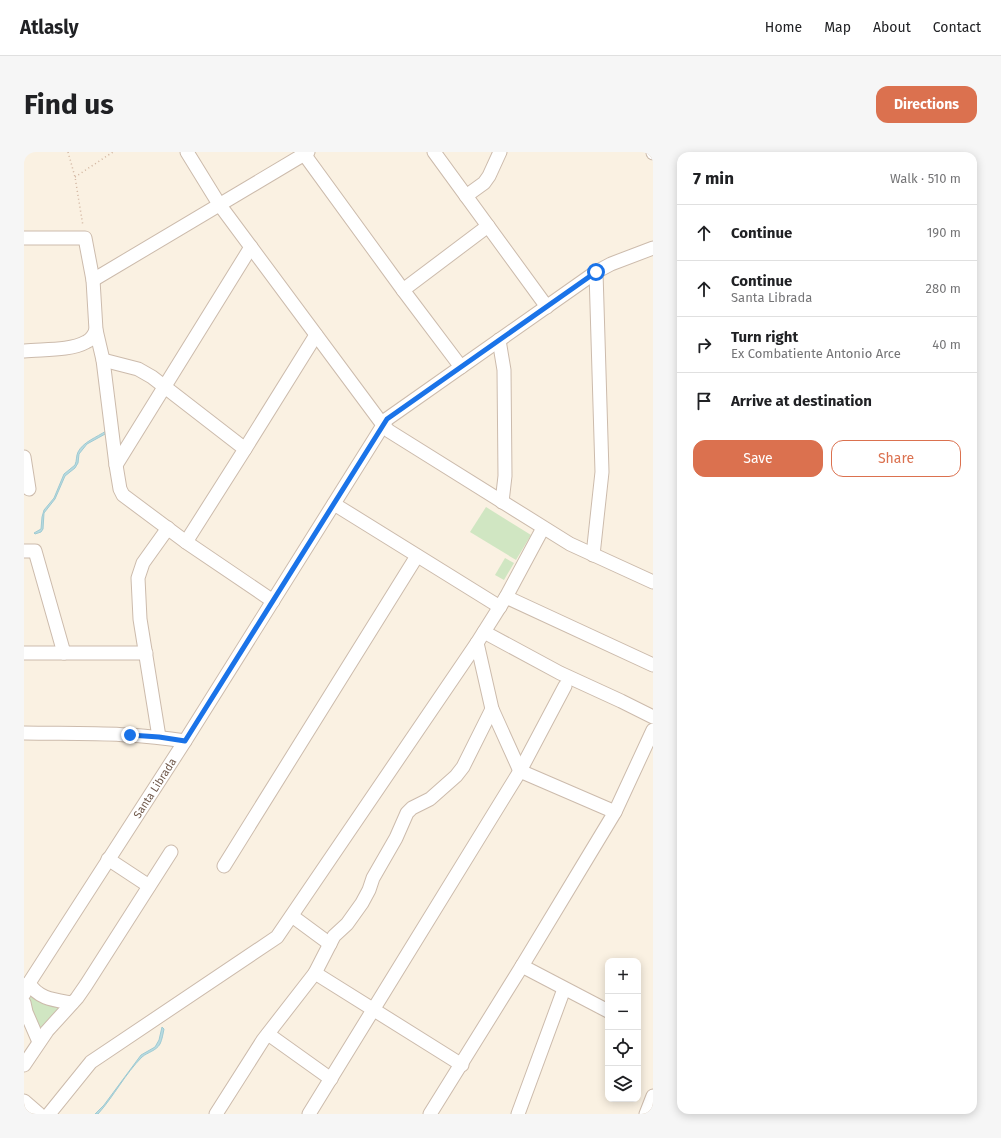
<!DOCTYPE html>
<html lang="en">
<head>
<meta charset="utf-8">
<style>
	body { margin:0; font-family:"Fira Sans",sans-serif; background:#f6f6f6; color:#202124 }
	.controls { position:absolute; right:12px; bottom:12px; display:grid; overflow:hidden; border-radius:8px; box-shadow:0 2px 10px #0003 }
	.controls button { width:36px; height:36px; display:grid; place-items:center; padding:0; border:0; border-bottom:1px solid #e0e0e0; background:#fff; color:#202124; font:20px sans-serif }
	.stop { position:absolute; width:12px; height:12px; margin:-9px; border:3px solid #1a73e8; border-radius:50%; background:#fff }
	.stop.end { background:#1a73e8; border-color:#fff; box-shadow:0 1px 4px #0008 }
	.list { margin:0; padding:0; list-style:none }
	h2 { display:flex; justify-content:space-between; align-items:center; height:52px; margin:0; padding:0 16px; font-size:17px }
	h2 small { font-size:13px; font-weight:400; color:#757577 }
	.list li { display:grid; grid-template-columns:26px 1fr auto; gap:12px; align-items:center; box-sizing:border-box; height:56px; padding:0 16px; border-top:1px solid #e0e0e0 }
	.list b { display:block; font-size:15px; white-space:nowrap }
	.list p { margin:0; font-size:13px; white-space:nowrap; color:#757577 }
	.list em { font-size:13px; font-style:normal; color:#757577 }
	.actions { display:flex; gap:8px; padding:12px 16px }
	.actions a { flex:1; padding:9px 0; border:1px solid #db714f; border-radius:12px; text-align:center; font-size:14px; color:#db714f }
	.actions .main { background:#db714f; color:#fff }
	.icon { flex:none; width:22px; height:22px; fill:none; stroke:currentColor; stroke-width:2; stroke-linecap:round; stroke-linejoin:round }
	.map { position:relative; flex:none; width:629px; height:962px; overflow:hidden; border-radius:12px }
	header { display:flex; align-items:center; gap:24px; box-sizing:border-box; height:56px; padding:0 20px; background:#fff; border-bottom:1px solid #e0e0e0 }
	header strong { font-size:19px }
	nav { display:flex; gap:22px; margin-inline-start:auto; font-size:14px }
	.intro { display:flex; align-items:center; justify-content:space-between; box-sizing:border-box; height:96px; padding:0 24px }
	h1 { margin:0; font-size:28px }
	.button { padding:10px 18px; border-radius:12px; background:#db714f; color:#fff; font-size:14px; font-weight:700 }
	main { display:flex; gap:24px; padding:0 24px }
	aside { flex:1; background:#fff; border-radius:12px; box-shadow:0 2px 10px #0003 }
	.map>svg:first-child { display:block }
</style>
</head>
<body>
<header>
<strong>Atlasly</strong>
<nav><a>Home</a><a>Map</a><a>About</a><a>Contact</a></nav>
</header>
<div class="intro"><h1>Find us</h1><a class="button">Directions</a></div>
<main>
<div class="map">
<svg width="629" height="962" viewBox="0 0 629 962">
	<rect width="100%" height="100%" fill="#faf1e2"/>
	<!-- green -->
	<g fill="#d0e6c2">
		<polygon points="462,355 507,383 492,408 446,380"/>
		<polygon points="481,406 490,411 480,428 471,423"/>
		<polygon points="5,838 39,853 17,881 3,851"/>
	</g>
	<!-- water -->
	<g fill="#b8dbe1" stroke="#9fcad2">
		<path d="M82,279l1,2 -20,11 -8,10 -1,9 -3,5 -10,8 -10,23 -11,14 -1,16 -2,3 -6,2 -1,-1 7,-4 1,-12 2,-7 10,-12 10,-24 11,-9c2,-5 1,-9 3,-13 5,-10 19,-15 28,-21z"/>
		<path d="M138,875l2,2c-1,5 -2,11 -4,15 -4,7 -12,8 -18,13 -17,17 -28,39 -44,57h-3l9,-9 37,-50 14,-8 4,-7z"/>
	</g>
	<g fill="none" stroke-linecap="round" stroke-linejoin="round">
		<defs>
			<g id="minor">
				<polyline points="163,0 195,52 359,273 365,279 546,392 629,430"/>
				<polyline points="410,0 523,155"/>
				<polyline points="629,0 629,1"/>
				<polyline points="280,2 379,138 437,215"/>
				<polyline points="442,44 460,31 465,24 476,0"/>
				<polyline points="0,86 61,86 69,128 72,178 79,208 92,313 96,337 99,343 162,390 249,449"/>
				<polyline points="69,128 284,0"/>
				<polyline points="379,138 464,74"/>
				<polyline points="475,188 480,218 481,324 478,350"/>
				<path d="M0,199c19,-2 46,0 62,-9 5,-2 8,-7 10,-12"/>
				<polyline points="79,208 114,217 128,225 221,297"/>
				<polyline points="0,305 5,337"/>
				<polyline points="92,313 227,95"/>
				<polyline points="310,352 476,455"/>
				<polyline points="162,390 221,297 292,183"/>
				<polyline points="0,399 11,399 40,501"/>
				<polyline points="569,403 578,320 572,120"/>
				<polyline points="482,445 629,513"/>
				<polyline points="460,480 536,521 597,549 629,565"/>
				<polyline points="453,491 468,557 496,619 591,660"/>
				<polyline points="0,501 122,501"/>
				<path d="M0,581c54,1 108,-1 161,8"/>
				<polyline points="135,585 116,467 114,426 119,411 144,376"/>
				<polyline points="84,707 125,734"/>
				<polyline points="200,714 393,404"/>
				<polyline points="268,764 306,792"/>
				<polyline points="498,814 584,859"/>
				<polyline points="291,821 438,913"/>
				<path d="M5,831c9,16 26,17 43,20"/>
				<path id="s1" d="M0,842l5,-11 156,-242 202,-322 209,-147 15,-8 42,-16"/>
				<polyline points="0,851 2,860 15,890"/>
				<polyline points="244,882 307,927"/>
				<polyline points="0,913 23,879 53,846 62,833 147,700"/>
				<polyline points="0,949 15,962"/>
				<polyline points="25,962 67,910 253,785 453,491 482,445 519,376"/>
				<polyline points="192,962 239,888 291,821 310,784 323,772 338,751 345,738 349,726 372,686 383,661 388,656 406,647 432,624 439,615 468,557"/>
				<polyline points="285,962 496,619 541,534"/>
				<polyline points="406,962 498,814 591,660 629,578"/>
				<polyline points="494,962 540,837"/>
				<polyline points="622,962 629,944"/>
			</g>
		</defs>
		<!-- minor casing -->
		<use href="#minor" stroke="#ccbbac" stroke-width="15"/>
		<!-- path -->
		<g stroke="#d1b49f" stroke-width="1.5" stroke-dasharray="1 3" stroke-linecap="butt">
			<polyline points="44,0 51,25 59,74"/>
			<polyline points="51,25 89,0"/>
		</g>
		<!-- minor -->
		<use href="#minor" stroke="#fff" stroke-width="13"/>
	</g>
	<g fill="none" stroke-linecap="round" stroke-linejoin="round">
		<!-- route -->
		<polyline stroke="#1a73e8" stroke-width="5" points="106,583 135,585 161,589 363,267 572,120"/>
	</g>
	<g text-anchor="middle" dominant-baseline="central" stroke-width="4" stroke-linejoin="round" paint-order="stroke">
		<!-- street labels -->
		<g font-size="11" fill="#6f584a" stroke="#fdf5e7">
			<text stroke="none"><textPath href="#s1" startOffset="244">Santa Librada</textPath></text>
		</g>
	</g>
</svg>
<div class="controls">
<button>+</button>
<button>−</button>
<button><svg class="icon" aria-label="locate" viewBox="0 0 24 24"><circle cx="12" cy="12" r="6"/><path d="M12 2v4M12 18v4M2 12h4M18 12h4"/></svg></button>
<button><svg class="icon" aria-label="layers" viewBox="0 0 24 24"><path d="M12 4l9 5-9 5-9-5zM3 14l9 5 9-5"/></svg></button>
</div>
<div class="stop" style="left:572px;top:120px"></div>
<div class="stop end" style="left:106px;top:583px"></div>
</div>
<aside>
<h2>7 min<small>Walk · 510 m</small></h2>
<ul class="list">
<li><svg class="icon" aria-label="ahead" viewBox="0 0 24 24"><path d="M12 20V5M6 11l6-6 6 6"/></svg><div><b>Continue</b></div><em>190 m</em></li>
<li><svg class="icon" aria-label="ahead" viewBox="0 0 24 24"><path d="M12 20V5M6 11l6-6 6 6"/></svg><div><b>Continue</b><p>Santa Librada</p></div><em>280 m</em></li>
<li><svg class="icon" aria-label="right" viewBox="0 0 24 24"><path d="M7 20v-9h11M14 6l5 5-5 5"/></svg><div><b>Turn right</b><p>Ex Combatiente Antonio Arce</p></div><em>40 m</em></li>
<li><svg class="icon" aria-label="arrive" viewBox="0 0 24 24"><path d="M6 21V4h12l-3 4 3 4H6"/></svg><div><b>Arrive at destination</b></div></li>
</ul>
<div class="actions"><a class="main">Save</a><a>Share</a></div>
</aside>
</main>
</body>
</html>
